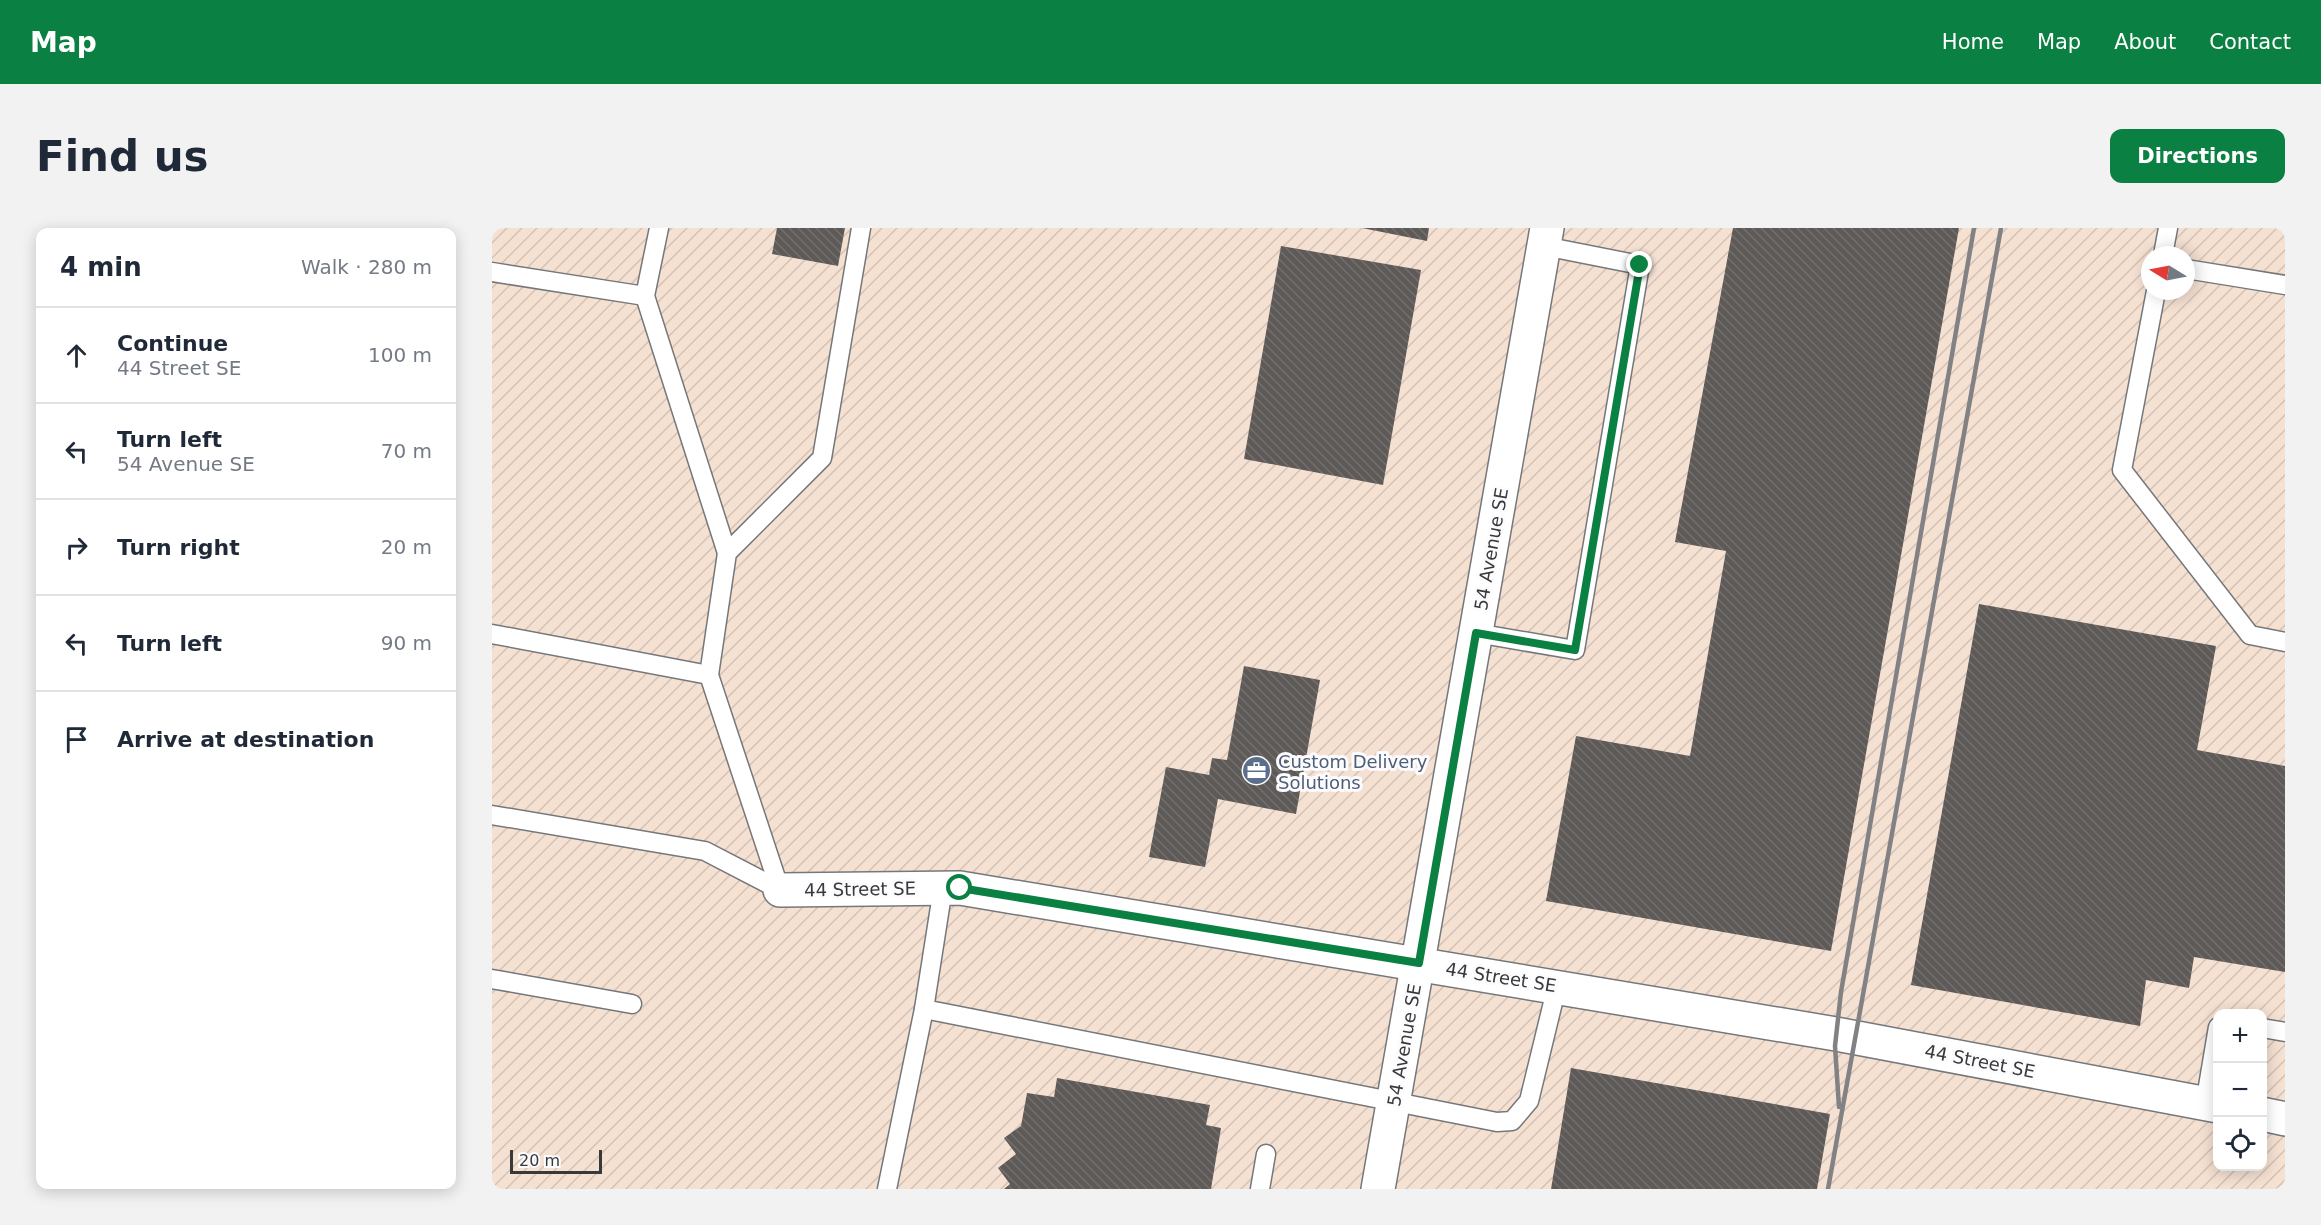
<!DOCTYPE html>
<html lang="en">
<head>
<meta charset="utf-8">
<style>
	body { margin:0; font-family:"DejaVu Sans",sans-serif; background:#f2f2f3; color:#1f2937 }
	.controls { position:absolute; right:18px; bottom:18px; display:grid; overflow:hidden; border-radius:12px; box-shadow:0 3px 15px #0003 }
	.controls button { width:54px; height:54px; display:grid; place-items:center; padding:0; border:0; border-bottom:2px solid #e0e1e3; background:#fff; color:#1f2937; font:30px sans-serif }
	.compass { position:absolute; left:1649px; top:18px; width:54px; height:54px; border-radius:50%; background:#fff; box-shadow:0 3px 15px #0003; rotate:280deg }
	.scale { position:absolute; left:18px; bottom:15px; width:92px; box-sizing:border-box; padding-left:6px; border:3px solid #39393a; border-top:0; font-size:16px; line-height:21px; white-space:nowrap; color:#39393a; -webkit-text-stroke:4px #fcfcff; paint-order:stroke }
	.stop { position:absolute; width:18px; height:18px; margin:-14px; border:4px solid #0b8043; border-radius:50%; background:#fff }
	.stop.end { background:#0b8043; border-color:#fff; box-shadow:0 2px 6px #0008 }
	.list { margin:0; padding:0; list-style:none }
	h2 { display:flex; justify-content:space-between; align-items:center; height:78px; margin:0; padding:0 24px; font-size:26px }
	h2 small { font-size:20px; font-weight:400; color:#747a83 }
	.list li { display:grid; grid-template-columns:39px 1fr auto; gap:18px; align-items:center; box-sizing:border-box; height:96px; padding:0 24px; border-top:2px solid #e0e1e3 }
	.list b { display:block; font-size:22px; white-space:nowrap }
	.list p { margin:0; font-size:20px; white-space:nowrap; color:#747a83 }
	.list em { font-size:20px; font-style:normal; color:#747a83 }
	.icon { flex:none; width:33px; height:33px; fill:none; stroke:currentColor; stroke-width:2; stroke-linecap:round; stroke-linejoin:round }
	.map { position:relative; flex:none; width:1793px; height:961px; overflow:hidden; border-radius:12px }
	header { display:flex; align-items:center; gap:36px; box-sizing:border-box; height:84px; padding:0 30px; background:#0b8043; color:#fff }
	header strong { font-size:28px }
	nav { display:flex; gap:33px; margin-inline-start:auto; font-size:21px }
	.intro { display:flex; align-items:center; justify-content:space-between; box-sizing:border-box; height:144px; padding:0 36px }
	h1 { margin:0; font-size:42px }
	.button { padding:15px 27px; border-radius:12px; background:#0b8043; color:#fff; font-size:21px; font-weight:700 }
	main { display:flex; gap:36px; padding:0 36px }
	aside { flex:1; background:#fff; border-radius:12px; box-shadow:0 3px 15px #0003 }
	.map>svg:first-child { display:block }
</style>
</head>
<body>
<header>
<strong>Map</strong>
<nav><a>Home</a><a>Map</a><a>About</a><a>Contact</a></nav>
</header>
<div class="intro"><h1>Find us</h1><a class="button">Directions</a></div>
<main>
<aside>
<h2>4 min<small>Walk · 280 m</small></h2>
<ul class="list">
<li><svg class="icon" aria-label="ahead" viewBox="0 0 24 24"><path d="M12 20V5M6 11l6-6 6 6"/></svg><div><b>Continue</b><p>44 Street SE</p></div><em>100 m</em></li>
<li><svg class="icon" aria-label="left" viewBox="0 0 24 24"><path d="M17 20v-9H6M10 6l-5 5 5 5"/></svg><div><b>Turn left</b><p>54 Avenue SE</p></div><em>70 m</em></li>
<li><svg class="icon" aria-label="right" viewBox="0 0 24 24"><path d="M7 20v-9h11M14 6l5 5-5 5"/></svg><div><b>Turn right</b></div><em>20 m</em></li>
<li><svg class="icon" aria-label="left" viewBox="0 0 24 24"><path d="M17 20v-9H6M10 6l-5 5 5 5"/></svg><div><b>Turn left</b></div><em>90 m</em></li>
<li><svg class="icon" aria-label="arrive" viewBox="0 0 24 24"><path d="M6 21V4h12l-3 4 3 4H6"/></svg><div><b>Arrive at destination</b></div></li>
</ul>
</aside>
<div class="map">
<svg width="1793" height="961" viewBox="0 0 1793 961">
	<defs>
		<pattern id="industrial-furrows" width="10" height="10" patternUnits="userSpaceOnUse" patternTransform="scale(1.5)"><rect width="10" height="10" fill="#f5e1d2"/><path d="M-1 1l2-2M0 10L10 0M9 11l2-2" fill="none" stroke="#d3c2b5"/></pattern>
		<pattern id="building-back-hatch" width="6" height="6" patternUnits="userSpaceOnUse" patternTransform="scale(1.5)"><rect width="6" height="6" fill="#5e5a58"/><path d="M-1 5l2 2M0 0l6 6M5-1l2 2" fill="none" stroke="#726f6e"/></pattern>
	</defs>
	<rect width="100%" height="100%" fill="#eeeff3"/>
	<!-- industrial -->
	<path fill="url(#industrial-furrows)" fill-rule="evenodd" d="M0,0h1793v961h-1793zM1658,27h36v36h-36zM1726,786h44v152h-44z"/>
	<!-- building -->
	<g fill="url(#building-back-hatch)">
		<polygon points="285,0 353,0 346,38 280,26"/>
		<polygon points="870,0 937,0 935,13"/>
		<polygon points="1241,0 1467,0 1339,723 1054,673 1084,508 1198,528 1234,323 1183,314"/>
		<polygon points="789,18 929,42 891,257 752,231"/>
		<polygon points="1487,376 1724,418 1705,522 1793,538 1793,744 1702,729 1697,760 1654,752 1648,798 1419,757"/>
		<polygon points="752,438 828,452 804,586 726,571 713,639 657,629 674,539 717,547 720,530 735,532"/>
		<polygon points="1079,840 1338,886 1325,961 1059,961"/>
		<polygon points="565,850 718,877 714,897 729,900 719,961 512,961 518,956 506,940 524,926 512,910 529,898 535,865 562,869"/>
	</g>
	<g fill="none" stroke-linecap="round" stroke-linejoin="round">
		<defs>
			<g id="service">
				<polyline points="1671,27 1676,0"/>
				<polyline points="1694,41 1793,57"/>
				<polyline points="0,44 153,68 167,0"/>
				<polyline points="1664,63 1630,242 1758,407 1793,414"/>
				<polyline points="153,68 235,325"/>
				<polyline points="984,405 1083,422 1148,37 1052,18"/>
				<polyline points="0,406 217,447"/>
				<polyline points="0,587 213,623 288,662"/>
				<polyline points="451,660 432,781 1005,894 1020,893 1037,873 1065,758"/>
				<polyline points="288,662 217,447 235,325 330,230 369,0"/>
				<polyline points="0,751 140,776"/>
				<polyline points="1770,800 1793,804"/>
				<polyline points="1713,876 1726,799"/>
				<polyline points="395,961 432,781"/>
				<polyline points="768,961 774,926"/>
			</g>
			<g id="minor">
				<polyline points="288,662 468,660 1344,806 1726,878"/>
				<polyline points="1770,886 1793,891"/>
				<polyline points="886,961 1055,0"/>
			</g>
		</defs>
		<!-- service casing -->
		<use href="#service" stroke="#76777a" stroke-width="21"/>
		<!-- minor casing -->
		<use href="#minor" stroke="#76777a" stroke-width="36"/>
		<!-- service -->
		<use href="#service" stroke="#fff" stroke-width="18"/>
		<!-- minor -->
		<use href="#minor" stroke="#fff" stroke-width="33"/>
		<!-- rail -->
		<g stroke="#828284" stroke-width="4.5">
			<polyline points="1347,879 1343,818 1349,764 1482,0"/>
			<polyline points="1336,961 1509,0"/>
		</g>
	</g>
	<g fill="none" stroke-linecap="round" stroke-linejoin="round">
		<!-- route -->
		<polyline stroke="#0b8043" stroke-width="8" points="468,660 927,735 984,405 1083,422 1148,37"/>
	</g>
	<!-- icons -->
	<defs>
		<symbol id="office-disc" viewBox="-11 -11 22 22"><circle r="9.5" fill="#5c6f8a" stroke="#fcfcff"/><path d="M-6-3h4V-5.5h4V-3h4V5H-6ZM-1-4.5V-3h2v-1.5ZM-6 0V1H6V0Z" fill="#fff"/></symbol>
	</defs>
	<g fill-rule="evenodd">
		<use href="#office-disc" x="748" y="526" width="33" height="33"/>
	</g>
	<g text-anchor="middle" dominant-baseline="central" stroke-width="6" stroke-linejoin="round" paint-order="stroke">
		<!-- street labels -->
		<g font-size="18" fill="#39393a" stroke="#fcfcff">
			<text transform="translate(999 321) rotate(-80)">54 Avenue SE</text>
			<text transform="translate(368 661) rotate(-1)">44 Street SE</text>
			<text transform="translate(1009 749) rotate(9)">44 Street SE</text>
			<text transform="translate(912 817) rotate(-80)">54 Avenue SE</text>
			<text transform="translate(1488 833) rotate(11)">44 Street SE</text>
		</g>
		<!-- service labels -->
		<g font-size="18" fill="#4e5e75" stroke="#fcfcff" text-anchor="start">
			<text x="786" y="533">Custom Delivery<tspan x="786" dy="21">Solutions</tspan></text>
		</g>
	</g>
</svg>
<div class="controls">
<button>+</button>
<button>−</button>
<button><svg class="icon" aria-label="locate" viewBox="0 0 24 24"><circle cx="12" cy="12" r="6"/><path d="M12 2v4M12 18v4M2 12h4M18 12h4"/></svg></button>
</div>
<svg class="compass" viewBox="-18 -18 36 36"><path d="M0-13l5 13h-10z" fill="#e53935"/><path d="M0 13l5-13h-10z" fill="#747a83"/></svg>
<div class="scale">20 m</div>
<div class="stop" style="left:468px;top:660px"></div>
<div class="stop end" style="left:1148px;top:37px"></div>
</div>
</main>
</body>
</html>
